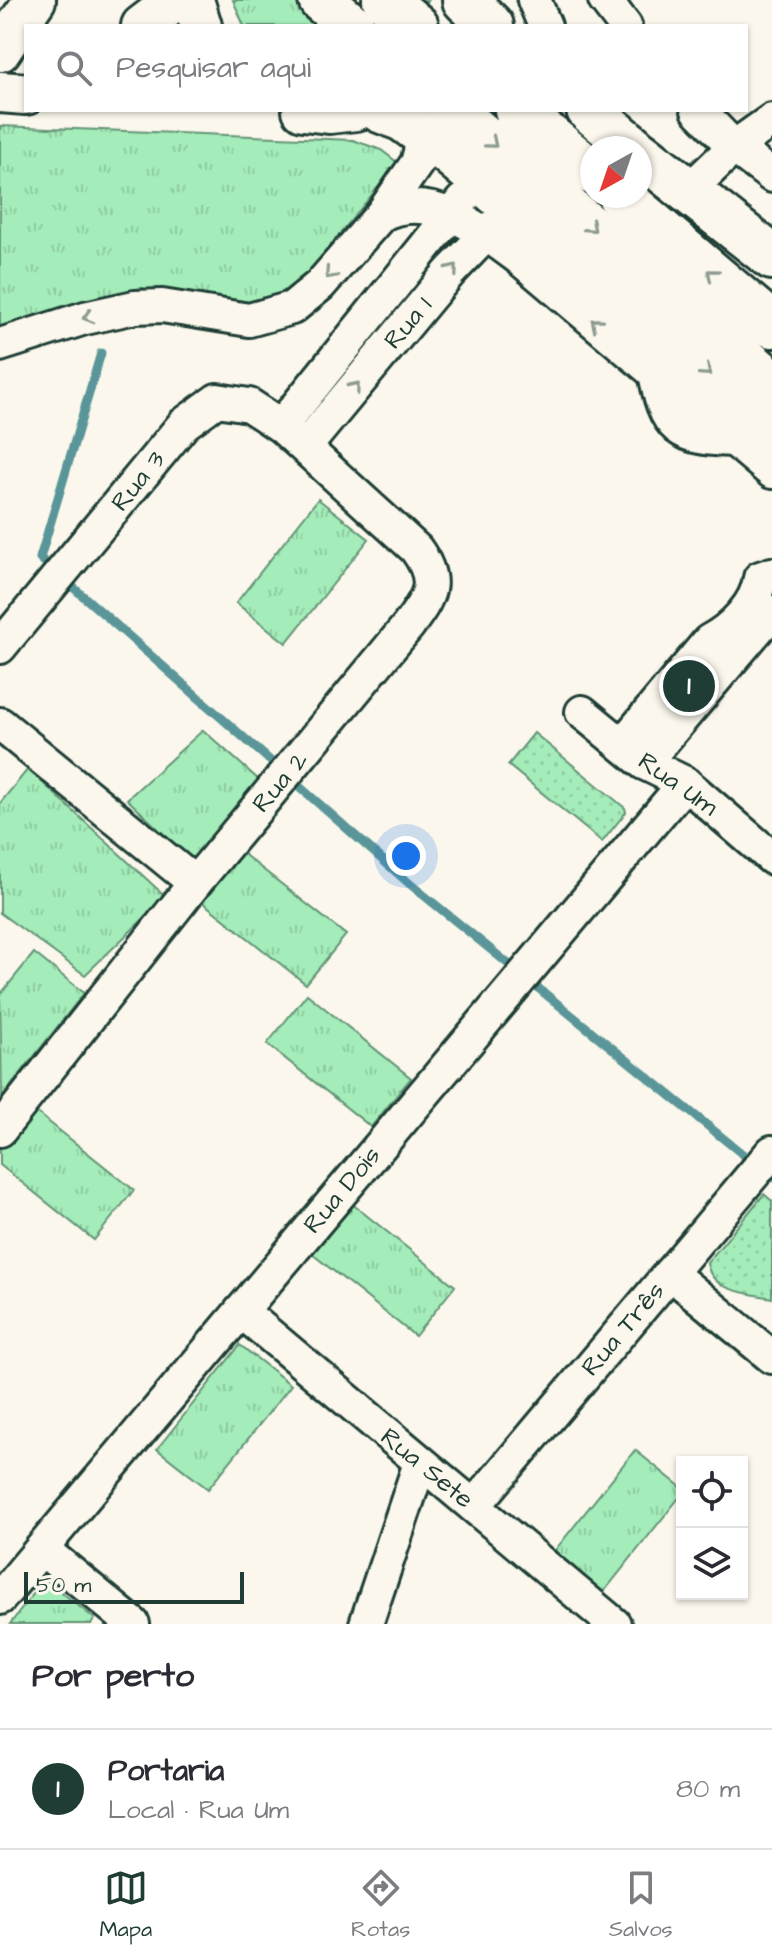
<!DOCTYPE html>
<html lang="pt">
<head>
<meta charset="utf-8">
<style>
	body { margin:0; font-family:"Architects Daughter",sans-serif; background:#f7f7f7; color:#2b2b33 }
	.controls { position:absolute; right:24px; bottom:24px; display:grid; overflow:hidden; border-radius:0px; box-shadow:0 2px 6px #0004 }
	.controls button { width:72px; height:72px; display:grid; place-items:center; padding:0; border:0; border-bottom:2px solid #e1e1e2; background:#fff; color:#2b2b33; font:40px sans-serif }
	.compass { position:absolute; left:580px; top:136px; width:72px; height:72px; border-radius:50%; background:#fff; box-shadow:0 2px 6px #0004; rotate:220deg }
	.scale { position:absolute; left:24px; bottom:20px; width:220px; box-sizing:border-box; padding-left:8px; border:4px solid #1f3d34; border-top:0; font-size:22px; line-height:28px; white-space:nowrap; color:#1f3d34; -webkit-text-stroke:6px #fbf7ec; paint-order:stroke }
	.you { position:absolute; left:406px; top:856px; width:28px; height:28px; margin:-20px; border:6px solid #fff; border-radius:50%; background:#1a73e8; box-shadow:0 0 0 12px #1a73e833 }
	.badge { display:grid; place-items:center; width:52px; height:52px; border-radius:50%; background:#1f3d34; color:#fff; font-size:26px; font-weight:700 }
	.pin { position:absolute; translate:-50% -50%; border:4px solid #fff; box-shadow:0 2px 8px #0006 }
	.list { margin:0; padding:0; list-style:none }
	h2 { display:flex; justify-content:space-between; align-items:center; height:104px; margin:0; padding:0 32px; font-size:34px }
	h2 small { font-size:26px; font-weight:400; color:#7c7c81 }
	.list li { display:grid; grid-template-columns:52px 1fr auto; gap:24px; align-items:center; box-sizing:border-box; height:120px; padding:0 32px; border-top:2px solid #e1e1e2 }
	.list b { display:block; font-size:30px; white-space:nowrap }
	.list p { margin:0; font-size:26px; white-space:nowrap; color:#7c7c81 }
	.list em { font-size:26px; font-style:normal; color:#7c7c81 }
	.icon { flex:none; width:44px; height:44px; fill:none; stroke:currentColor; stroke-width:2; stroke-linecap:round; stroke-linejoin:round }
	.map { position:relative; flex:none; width:772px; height:1624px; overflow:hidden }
	.search { position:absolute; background:#fff; box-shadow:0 2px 6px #0004; left:24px; right:24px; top:24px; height:88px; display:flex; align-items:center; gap:20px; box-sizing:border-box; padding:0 28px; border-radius:0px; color:#7c7c81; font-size:30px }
	.sheet { height:224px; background:#fff }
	nav { display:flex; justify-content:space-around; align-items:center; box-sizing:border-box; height:112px; border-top:2px solid #e1e1e2; background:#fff; font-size:22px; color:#7c7c81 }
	nav a { display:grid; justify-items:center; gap:4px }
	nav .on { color:#1f3d34 }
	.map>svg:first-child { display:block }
</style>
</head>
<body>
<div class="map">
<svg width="772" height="1624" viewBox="0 0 772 1624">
	<defs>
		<pattern id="grass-tufts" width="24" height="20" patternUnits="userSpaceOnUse" patternTransform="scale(2)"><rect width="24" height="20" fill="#a4ecb9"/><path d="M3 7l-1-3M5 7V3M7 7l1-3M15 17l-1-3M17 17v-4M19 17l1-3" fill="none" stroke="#8dcba0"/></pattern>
		<pattern id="garden-dots" width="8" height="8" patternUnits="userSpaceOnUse" patternTransform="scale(2)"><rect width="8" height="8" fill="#a4ecb9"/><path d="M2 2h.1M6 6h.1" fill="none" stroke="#8dcba0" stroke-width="1.8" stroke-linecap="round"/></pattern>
	</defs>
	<rect width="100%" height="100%" fill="#fbf7ec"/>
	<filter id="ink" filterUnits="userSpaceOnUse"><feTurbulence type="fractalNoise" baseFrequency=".0125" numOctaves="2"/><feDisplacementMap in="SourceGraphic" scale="16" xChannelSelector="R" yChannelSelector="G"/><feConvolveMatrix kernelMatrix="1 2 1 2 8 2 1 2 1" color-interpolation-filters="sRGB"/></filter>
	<g filter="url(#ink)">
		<!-- grass -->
		<g fill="url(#grass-tufts)" stroke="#629476" stroke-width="2">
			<polygon points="233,0 428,0 417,26 244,26"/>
			<polygon points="0,126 353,140 381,150 398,163 304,278 291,290 266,303 236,306 141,288 0,328"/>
			<polygon points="318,499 369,539 286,643 236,603"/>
			<polygon points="203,730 260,781 196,865 127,799"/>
			<polygon points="28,769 166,897 85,975 0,913 0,803"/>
			<polygon points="241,852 346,935 306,984 201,901"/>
			<polygon points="34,953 84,993 2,1097 0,995"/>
			<polygon points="307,994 411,1078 371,1127 267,1044"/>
			<polygon points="30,1107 134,1190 94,1240 0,1165 0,1144"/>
			<polygon points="351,1203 455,1286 415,1336 311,1253"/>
			<polygon points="240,1345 291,1385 208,1489 157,1449"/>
			<polygon points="635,1450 682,1488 682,1494 602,1594 552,1554"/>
			<polygon points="45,1579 95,1619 91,1624 10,1624"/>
		</g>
		<!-- garden -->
		<g fill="url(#garden-dots)" stroke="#629476" stroke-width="2">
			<polygon points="534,733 625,808 626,812 602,842 508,765"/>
			<path d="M764,1194l8,7v97c-24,-5 -61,-6 -65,-35z"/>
		</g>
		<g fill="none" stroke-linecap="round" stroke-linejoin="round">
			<!-- stream -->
			<polyline stroke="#5a9699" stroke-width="9" points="101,353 40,558 410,884 772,1178"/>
			<defs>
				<g id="minor">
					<polyline points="534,0 545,26"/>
					<polyline points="605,0 625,26"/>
					<polyline points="698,110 734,147 772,176"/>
					<polyline points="688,191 734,147 772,120"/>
					<path d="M381,215c48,-26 101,15 138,43l253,214"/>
					<polyline points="0,345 85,318 135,307 162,306 249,320 292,308 320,285 381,215 417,163 425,134"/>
					<path d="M654,367c11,64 23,73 87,73"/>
					<polyline points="281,426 462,201"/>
					<polyline points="305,447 450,272 501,219"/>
					<path d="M0,647l184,-223 33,-24 32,5 32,21 135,123c24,33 14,47 -8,77l-213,257 -195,247"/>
					<polyline points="582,712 644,763 685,783 772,858"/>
					<polyline points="0,724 195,883"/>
					<path d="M623,744l86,-103c23,-12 48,-37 51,-63l12,-4"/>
					<polyline points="644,763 772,612"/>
					<polyline points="670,1273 772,1357"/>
					<polyline points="241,1311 614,1624"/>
					<polyline points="474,1506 772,1152"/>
					<polyline points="42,1549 133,1624"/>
					<polyline points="0,1598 685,783"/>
					<polyline points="366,1624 420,1463"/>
				</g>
				<g id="major">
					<polyline points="193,0 201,26"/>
					<polyline points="142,26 176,0"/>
					<polyline points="0,51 35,0"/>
					<polyline points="0,92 26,94"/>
					<polyline points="303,110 329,113 356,110"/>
				</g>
				<g id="highway">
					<polyline points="321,0 352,26"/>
					<polyline points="385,0 416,26"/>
					<polyline points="465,0 491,26"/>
					<polyline points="380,110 403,119 448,152 772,427"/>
					<polyline points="452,110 772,382"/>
					<polyline points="517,110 592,172"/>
					<polyline points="589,110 634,148"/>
					<polyline points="640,153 772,257"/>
					<polyline points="620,196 772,325"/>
				</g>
			</defs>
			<!-- minor casing -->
			<use href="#minor" stroke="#1f3d34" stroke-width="38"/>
			<!-- major casing -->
			<use href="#major" stroke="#1f3d34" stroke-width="46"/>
			<!-- highway casing -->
			<use href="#highway" stroke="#1f3d34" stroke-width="50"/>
			<!-- minor -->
			<use href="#minor" stroke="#fbf7ec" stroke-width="32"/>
			<!-- major -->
			<use href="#major" stroke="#fbf7ec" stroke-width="40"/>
			<!-- highway -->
			<use href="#highway" stroke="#fbf7ec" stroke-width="44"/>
		</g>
		<!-- one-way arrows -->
		<defs><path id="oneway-chevron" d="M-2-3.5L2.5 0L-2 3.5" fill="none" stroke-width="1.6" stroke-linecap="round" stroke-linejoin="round" transform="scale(2)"/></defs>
		<g stroke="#8d9a90">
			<use href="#oneway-chevron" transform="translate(492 143) rotate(40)"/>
			<use href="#oneway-chevron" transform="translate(591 227) rotate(41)"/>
			<use href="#oneway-chevron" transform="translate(453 269) rotate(-50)"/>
			<use href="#oneway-chevron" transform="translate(330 274) rotate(132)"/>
			<use href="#oneway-chevron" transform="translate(712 274) rotate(-140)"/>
			<use href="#oneway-chevron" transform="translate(88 317) rotate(164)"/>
			<use href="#oneway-chevron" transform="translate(596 323) rotate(-140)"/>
			<use href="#oneway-chevron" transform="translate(706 371) rotate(41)"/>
			<use href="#oneway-chevron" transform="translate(355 387) rotate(-50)"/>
		</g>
	</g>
	<g text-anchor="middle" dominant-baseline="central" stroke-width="7" stroke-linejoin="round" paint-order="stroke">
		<!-- street labels -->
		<g font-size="26" fill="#1f3d34" stroke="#fbf7ec">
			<text transform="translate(408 323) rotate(-50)">Rua 1</text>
			<text transform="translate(138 481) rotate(-51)">Rua 3</text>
			<text transform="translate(280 782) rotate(-50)">Rua 2</text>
			<text transform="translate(678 784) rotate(35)">Rua Um</text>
			<text transform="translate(342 1190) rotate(-50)">Rua Dois</text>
			<text transform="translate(623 1329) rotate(-50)">Rua Três</text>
			<text transform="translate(427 1468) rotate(39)">Rua Sete</text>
		</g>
	</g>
</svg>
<div class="controls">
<button><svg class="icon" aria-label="locate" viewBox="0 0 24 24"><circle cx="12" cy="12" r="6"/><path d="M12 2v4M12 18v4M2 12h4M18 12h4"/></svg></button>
<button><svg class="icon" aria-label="layers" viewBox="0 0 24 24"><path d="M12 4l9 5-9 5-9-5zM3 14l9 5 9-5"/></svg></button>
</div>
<svg class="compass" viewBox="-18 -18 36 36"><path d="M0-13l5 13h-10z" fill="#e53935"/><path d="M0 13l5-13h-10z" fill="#7c7c81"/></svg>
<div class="scale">50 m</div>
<div class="you"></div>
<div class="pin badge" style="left:689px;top:686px">1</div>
<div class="search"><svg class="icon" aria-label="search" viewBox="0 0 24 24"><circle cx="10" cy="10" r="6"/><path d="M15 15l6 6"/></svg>Pesquisar aqui</div>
</div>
<section class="sheet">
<h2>Por perto<small></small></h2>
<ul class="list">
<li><span class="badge">1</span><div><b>Portaria</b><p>Local · Rua Um</p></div><em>80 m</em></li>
</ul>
</section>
<nav>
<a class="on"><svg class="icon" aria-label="map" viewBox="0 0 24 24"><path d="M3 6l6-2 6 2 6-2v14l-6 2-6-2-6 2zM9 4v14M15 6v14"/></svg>Mapa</a>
<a><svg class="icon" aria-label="directions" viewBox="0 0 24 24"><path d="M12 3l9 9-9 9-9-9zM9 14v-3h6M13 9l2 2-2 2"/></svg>Rotas</a>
<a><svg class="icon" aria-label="saved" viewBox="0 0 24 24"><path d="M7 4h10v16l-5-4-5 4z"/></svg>Salvos</a>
</nav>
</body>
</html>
